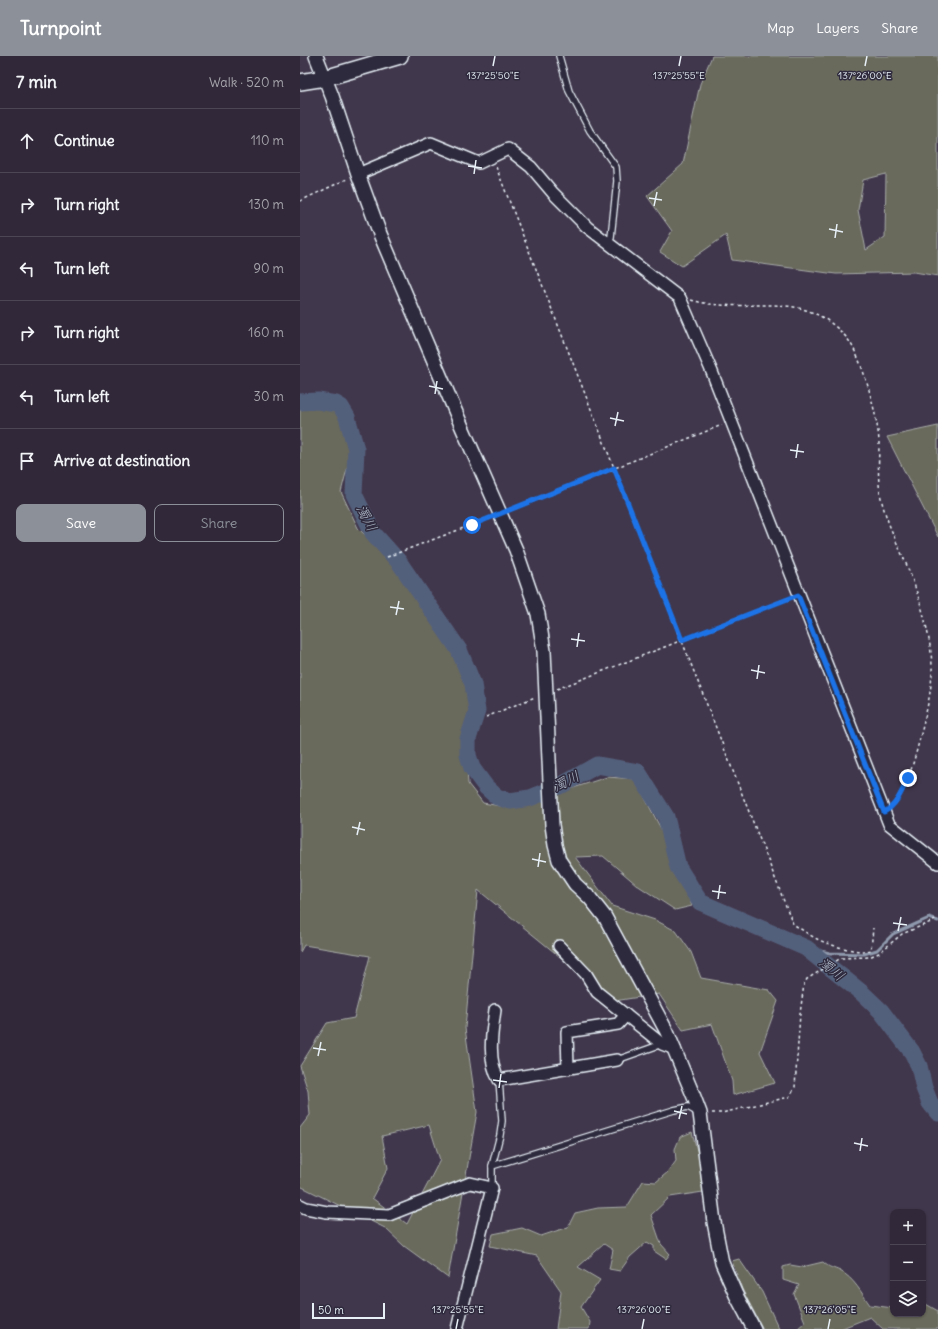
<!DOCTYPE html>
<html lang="en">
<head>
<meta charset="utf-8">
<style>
	body { margin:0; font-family:Delius,"Klee One",sans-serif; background:#3d3544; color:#f1f3f6 }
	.controls { position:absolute; right:12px; bottom:12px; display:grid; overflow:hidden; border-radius:8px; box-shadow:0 1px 3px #0004 }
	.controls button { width:36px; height:36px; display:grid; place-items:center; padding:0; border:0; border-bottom:1px solid #4c4553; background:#312939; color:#f1f3f6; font:20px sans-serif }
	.scale { position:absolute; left:12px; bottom:10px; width:73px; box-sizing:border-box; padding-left:4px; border:2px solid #e8f1f8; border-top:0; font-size:11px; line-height:14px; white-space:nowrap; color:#e8f1f8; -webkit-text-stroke:3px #2f2a3d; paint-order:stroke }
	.stop { position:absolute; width:12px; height:12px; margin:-9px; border:3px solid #1a73e8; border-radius:50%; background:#fff }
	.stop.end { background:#1a73e8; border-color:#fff; box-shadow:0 1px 4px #0008 }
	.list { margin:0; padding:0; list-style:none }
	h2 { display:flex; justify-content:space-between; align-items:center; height:52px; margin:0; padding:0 16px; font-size:17px }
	h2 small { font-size:13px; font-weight:400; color:#a8a6ae }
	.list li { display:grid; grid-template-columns:26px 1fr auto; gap:12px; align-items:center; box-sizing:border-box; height:64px; padding:0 16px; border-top:1px solid #4c4553 }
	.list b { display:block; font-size:15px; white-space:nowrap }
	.list em { font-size:13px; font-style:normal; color:#a8a6ae }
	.actions { display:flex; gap:8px; padding:12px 16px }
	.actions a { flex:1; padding:9px 0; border:1px solid #8c9099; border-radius:8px; text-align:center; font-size:14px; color:#8c9099 }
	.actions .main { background:#8c9099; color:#fff }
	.icon { flex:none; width:22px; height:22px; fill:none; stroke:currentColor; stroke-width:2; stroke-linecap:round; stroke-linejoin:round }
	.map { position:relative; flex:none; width:638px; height:1273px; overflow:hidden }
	header { display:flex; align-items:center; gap:24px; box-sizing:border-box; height:56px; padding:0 20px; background:#8c9099; color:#fff }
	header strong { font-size:19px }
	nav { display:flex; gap:22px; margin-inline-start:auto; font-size:14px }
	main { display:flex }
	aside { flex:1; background:#312939 }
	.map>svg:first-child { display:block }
</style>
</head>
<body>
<header>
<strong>Turnpoint</strong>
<nav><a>Map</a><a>Layers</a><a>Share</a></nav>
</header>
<main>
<aside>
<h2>7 min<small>Walk · 520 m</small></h2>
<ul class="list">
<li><svg class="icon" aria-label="ahead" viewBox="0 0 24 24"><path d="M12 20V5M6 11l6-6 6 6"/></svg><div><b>Continue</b></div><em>110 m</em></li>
<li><svg class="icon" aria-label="right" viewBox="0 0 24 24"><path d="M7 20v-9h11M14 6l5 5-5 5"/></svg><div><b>Turn right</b></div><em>130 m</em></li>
<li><svg class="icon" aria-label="left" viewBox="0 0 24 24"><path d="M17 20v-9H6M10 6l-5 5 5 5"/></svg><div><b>Turn left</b></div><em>90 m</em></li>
<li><svg class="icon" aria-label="right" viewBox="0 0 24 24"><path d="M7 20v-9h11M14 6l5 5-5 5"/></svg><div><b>Turn right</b></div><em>160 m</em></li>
<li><svg class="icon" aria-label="left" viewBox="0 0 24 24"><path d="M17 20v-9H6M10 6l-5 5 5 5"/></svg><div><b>Turn left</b></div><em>30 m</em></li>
<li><svg class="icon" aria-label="arrive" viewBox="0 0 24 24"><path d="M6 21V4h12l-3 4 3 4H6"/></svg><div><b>Arrive at destination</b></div></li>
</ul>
<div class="actions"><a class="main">Save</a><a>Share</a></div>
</aside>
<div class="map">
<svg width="638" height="1273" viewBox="0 0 638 1273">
	<rect width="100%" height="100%" fill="#41374c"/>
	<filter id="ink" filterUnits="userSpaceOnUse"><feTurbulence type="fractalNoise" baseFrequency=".025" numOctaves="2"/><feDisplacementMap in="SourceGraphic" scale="8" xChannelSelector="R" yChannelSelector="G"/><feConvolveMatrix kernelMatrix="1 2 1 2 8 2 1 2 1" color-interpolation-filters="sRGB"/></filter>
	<g filter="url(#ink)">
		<!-- green -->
		<g fill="#69695b" stroke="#a8adaa" fill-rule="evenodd">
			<path d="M412,0h226v220l-24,-4 -78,2 -104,-14 -6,-25 -44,31 -22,-14 12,-21 -25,-35 36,-32 17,-80zM586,118l-1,63 -19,13 -8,-40 5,-30z"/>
			<path d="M14,350l19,2 6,3 6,9 7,30 -11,42 17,36 37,36 62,87 14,34 3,25 -9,27 3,47 15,19 29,5 95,-31 28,2 25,48 32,79 -17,4 -38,-25 -34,-29 -28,1 37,49 43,14 21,11 15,21 10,26 68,12 9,11 -18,51 15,31 -42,12 -1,-14 -20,-57 -29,6 -24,-36 -45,7 -136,-111 -13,138 12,84 -29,166 -44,-32 -19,-18 -85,-42v-58l10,-13 -2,-24 -8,-25 27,-43 27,-5 16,-62 -66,-11 -4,7v-545zM129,1069l11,35 -33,64 -35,-26 16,-30 -6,-32z"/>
			<polygon points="638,370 638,481 587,381"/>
			<polygon points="392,1076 399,1102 403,1136 370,1141 351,1159 361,1188 370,1198 366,1203 354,1195 354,1190 347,1186 330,1201 320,1215 309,1213 313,1194 304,1188 278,1211 300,1224 281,1251 290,1266 289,1273 256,1273 261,1235 237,1200 190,1190 193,1178 222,1172 241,1180 268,1171 275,1157 298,1152 327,1151 343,1125 356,1126 368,1116 376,1105 375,1093 380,1081"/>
			<polygon points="439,1203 462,1236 479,1273 463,1273 442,1233 432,1205"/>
			<path d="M523,1206c6,6 11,6 17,9 14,7 22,23 30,34l23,3v6h30l1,-11 14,8v18h-55l-13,-12 -30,12h-43l8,-7 -11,-28 5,-9 -16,-5v-13l7,-2 12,2z"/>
		</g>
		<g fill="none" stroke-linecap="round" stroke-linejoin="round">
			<!-- stream -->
			<polyline stroke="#8f9aae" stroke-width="3" points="506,892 530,897 564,898 577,894 593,878 629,862 638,865"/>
			<!-- river -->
			<polyline stroke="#53607c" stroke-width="17" points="0,346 18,345 36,348 41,351 47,361 56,393 54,438 73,477 99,506 159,594 173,628 177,655 168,683 168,699 172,712 186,731 197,741 210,745 230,742 262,729 297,709 338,716 366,761 378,811 400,846 506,892 562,937 581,955 612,996 619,1010 624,1032 630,1047 638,1057"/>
			<defs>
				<g id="service">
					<polyline points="259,0 269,35 290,75 316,111 317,125 311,181 307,187"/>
					<polyline points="317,1004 362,988"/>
					<polyline points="192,1110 200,1079 202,1065 199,1024"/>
					<polyline points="192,1132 192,1110 374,1054 388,1051 397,1056"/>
				</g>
				<g id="minor">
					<polyline points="58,118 131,87 179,107 208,93 231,111 253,137 287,171 380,242 412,316 589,768 638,807"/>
					<polyline points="259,890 286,918 297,936 362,988 375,993"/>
					<path d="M195,954c-3,22 -8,50 4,70l118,-20"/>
					<polyline points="268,1013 267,976 318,968 326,959"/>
					<polyline points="0,1149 6,1152 27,1156 89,1159 170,1127 192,1132 157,1273"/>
				</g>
				<polyline id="tertiary" points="16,0 32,40 58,118 80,178 162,371 216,494 238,558 244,595 252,769 255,789 259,804 275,828 290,842 305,861 367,976 394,1041 400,1057 414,1166 422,1207 436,1239 454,1273"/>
				<polyline id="secondary" points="0,26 25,22 100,0"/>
			</defs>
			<!-- service casing -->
			<use href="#service" stroke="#e8f1f8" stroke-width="8"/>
			<!-- minor casing -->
			<use href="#minor" stroke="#e8f1f8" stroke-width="14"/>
			<!-- tertiary casing -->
			<use href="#tertiary" stroke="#e8f1f8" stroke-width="16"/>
			<!-- secondary casing -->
			<use href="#secondary" stroke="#e8f1f8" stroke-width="18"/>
			<!-- path -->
			<g stroke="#e8f1f8" stroke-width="1.5" stroke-dasharray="3 3" stroke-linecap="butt">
				<path d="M196,111l297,757c8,5 16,11 24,15 12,6 41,15 54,11l2,-22"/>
				<polyline points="0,145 47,123"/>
				<path d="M391,244c57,17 107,-16 155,37 16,18 32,80 33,105 0,19 -2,37 2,56 5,22 14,41 23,61 14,31 29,81 28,114 -1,22 -7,44 -12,65 -6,23 -12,48 -27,67"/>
				<polyline points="210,454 422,369"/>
				<polyline points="87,501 190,462"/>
				<polyline points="257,633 490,542"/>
				<polyline points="186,661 235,641"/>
				<polyline points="412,1057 422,1057 489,1041 495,1031 500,958 504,928 507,923 541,902 569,901 579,897 602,878 638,863"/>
			</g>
			<!-- service -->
			<use href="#service" stroke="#2f2a3d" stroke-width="5.5"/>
			<!-- minor -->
			<use href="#minor" stroke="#2f2a3d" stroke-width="11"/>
			<!-- tertiary -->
			<use href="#tertiary" stroke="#2f2a3d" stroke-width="13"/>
			<!-- secondary -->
			<use href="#secondary" stroke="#2f2a3d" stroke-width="15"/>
		</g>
	</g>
	<g fill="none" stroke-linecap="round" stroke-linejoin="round" filter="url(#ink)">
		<!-- route -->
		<path stroke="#1a73e8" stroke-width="5" d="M172,469l142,-57 68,172 116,-45 86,217c13,-7 18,-21 24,-34"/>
	</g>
	<!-- ticks -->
	<path fill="none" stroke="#e8f1f8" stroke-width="1.5" d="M193,10l2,-10M379,10l2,-10M565,10l2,-10M168,110l14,2M174,118l2,-14M349,142l13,2M354,150l3,-14M529,173l14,3M535,182l2,-14M129,330l14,3M135,338l2,-13M310,362l14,3M315,370l3,-14M490,394l14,2M496,402l2,-14M90,551l14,2M96,559l3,-14M271,583l14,2M277,591l2,-14M451,614l14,3M457,623l2,-14M52,771l13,3M57,779l3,-13M232,803l14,3M238,811l2,-14M412,835l14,2M418,843l2,-14M593,867l14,2M598,875l3,-14M13,992l13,2M18,1000l3,-14M193,1024l14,2M199,1032l2,-14M374,1055l13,3M379,1063l3,-13M554,1087l14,3M560,1095l2,-13M156,1273l2,-10M342,1273l2,-10M528,1273l2,-10"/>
	<g text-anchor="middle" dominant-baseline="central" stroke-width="3" stroke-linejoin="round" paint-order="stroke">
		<!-- water labels -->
		<g font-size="14" font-style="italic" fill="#acb7c6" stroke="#2f2a3d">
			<text transform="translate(67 462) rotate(62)">濁川</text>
			<text transform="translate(266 725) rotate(-27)">濁川</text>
			<text transform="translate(532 913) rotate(39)">濁川</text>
		</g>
	</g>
	<g font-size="10" text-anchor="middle" fill="#e8f1f8" stroke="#2f2a3d" stroke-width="3" stroke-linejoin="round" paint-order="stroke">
		<text x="193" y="23">137°25'50"E</text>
		<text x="379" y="23">137°25'55"E</text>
		<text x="565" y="23">137°26'00"E</text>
		<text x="158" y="1257">137°25'55"E</text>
		<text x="344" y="1257">137°26'00"E</text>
		<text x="530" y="1257">137°26'05"E</text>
	</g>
</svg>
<div class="controls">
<button>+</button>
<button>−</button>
<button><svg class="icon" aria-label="layers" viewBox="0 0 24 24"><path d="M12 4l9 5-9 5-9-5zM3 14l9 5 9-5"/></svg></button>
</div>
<div class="scale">50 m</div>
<div class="stop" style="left:172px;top:469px"></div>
<div class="stop end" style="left:608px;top:722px"></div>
</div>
</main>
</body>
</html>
